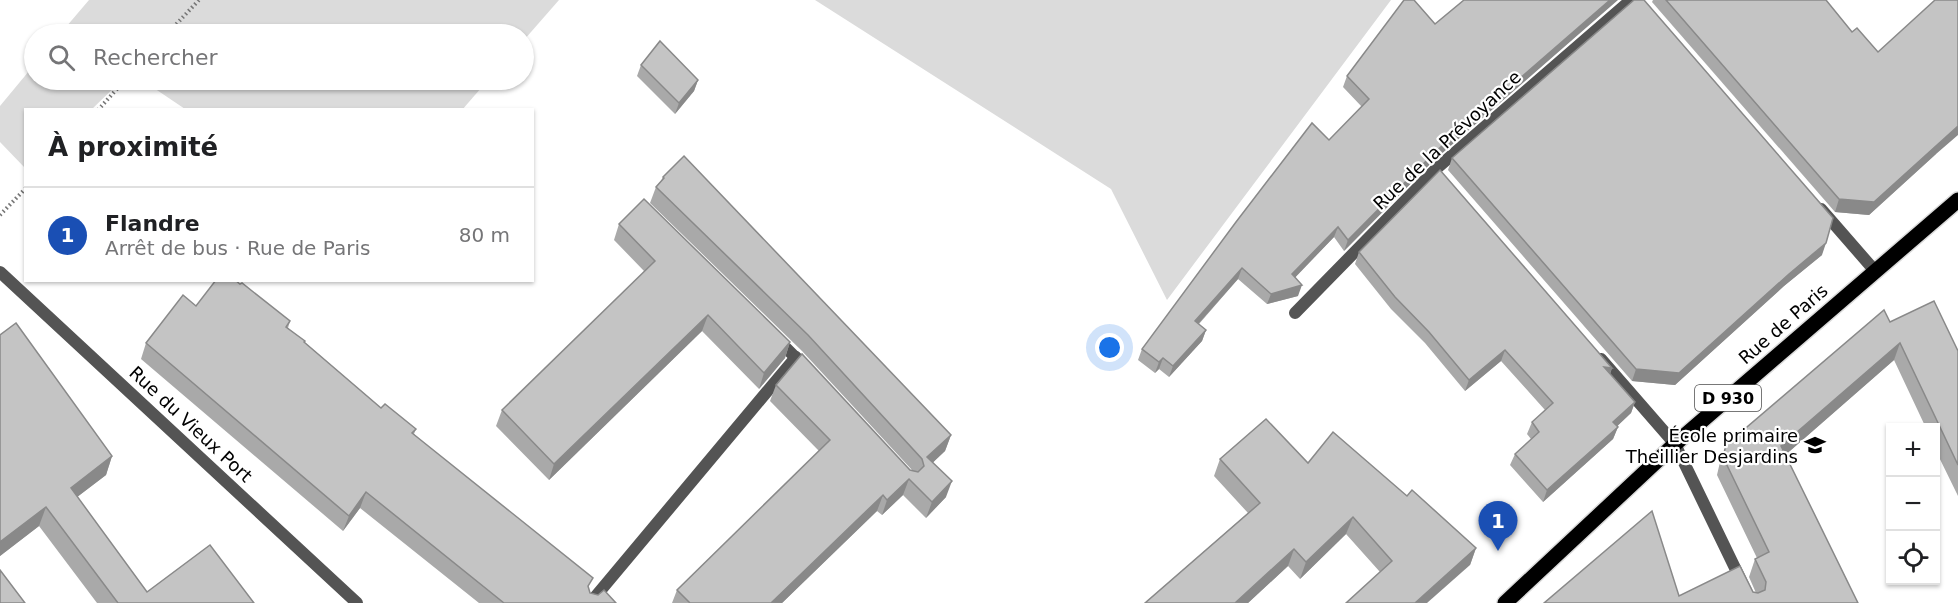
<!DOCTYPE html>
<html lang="fr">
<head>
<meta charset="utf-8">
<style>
	body { margin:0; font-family:"DejaVu Sans",sans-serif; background:#f2f2f2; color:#202124 }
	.controls { position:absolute; right:18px; bottom:18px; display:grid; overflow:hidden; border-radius:0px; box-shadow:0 2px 4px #0004 }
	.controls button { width:54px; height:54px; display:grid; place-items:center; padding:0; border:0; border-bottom:2px solid #e0e0e0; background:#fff; color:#202124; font:30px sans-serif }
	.you { position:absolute; left:1110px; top:348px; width:21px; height:21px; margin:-15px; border:4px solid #fff; border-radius:50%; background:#1a73e8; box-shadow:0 0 0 9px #1a73e833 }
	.badge { display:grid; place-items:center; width:39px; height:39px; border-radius:50%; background:#000; color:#fff; font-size:20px; font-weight:700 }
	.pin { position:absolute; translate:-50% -50px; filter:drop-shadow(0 2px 3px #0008) }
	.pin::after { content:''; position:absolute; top:32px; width:21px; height:18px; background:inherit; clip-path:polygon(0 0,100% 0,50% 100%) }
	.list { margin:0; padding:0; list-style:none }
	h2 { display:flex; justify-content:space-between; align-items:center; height:78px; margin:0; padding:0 24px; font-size:26px }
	h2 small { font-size:20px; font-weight:400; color:#757577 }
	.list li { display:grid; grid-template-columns:39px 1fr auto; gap:18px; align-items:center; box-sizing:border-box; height:96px; padding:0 24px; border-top:2px solid #e0e0e0 }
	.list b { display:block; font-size:22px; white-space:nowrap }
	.list p { margin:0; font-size:20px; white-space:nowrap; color:#757577 }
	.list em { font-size:20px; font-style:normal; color:#757577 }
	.icon { flex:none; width:33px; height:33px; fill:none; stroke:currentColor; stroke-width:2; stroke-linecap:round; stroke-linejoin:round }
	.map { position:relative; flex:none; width:1958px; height:603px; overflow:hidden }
	.search { position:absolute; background:#fff; box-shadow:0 2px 4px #0004; left:24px; top:24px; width:510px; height:66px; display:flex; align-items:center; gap:15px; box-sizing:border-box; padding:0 21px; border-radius:33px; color:#757577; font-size:22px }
	.panel { position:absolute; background:#fff; box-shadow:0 2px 4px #0004; left:24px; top:108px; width:510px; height:174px; border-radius:0px }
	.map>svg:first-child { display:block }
</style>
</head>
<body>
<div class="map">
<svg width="1958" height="603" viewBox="0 0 1958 603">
	<rect width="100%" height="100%" fill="#fff"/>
	<!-- green -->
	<g fill="#dbdbdb">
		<polygon points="89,0 559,0 524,40 524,34 60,34"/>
		<polygon points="815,0 1391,0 1167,300 1111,189"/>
		<polygon points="34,65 34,80 122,80 92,109 26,110 25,168 0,142 0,106"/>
		<polygon points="142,80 488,80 462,110 185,109"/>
	</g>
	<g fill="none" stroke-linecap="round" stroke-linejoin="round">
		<defs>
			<polyline id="primary" points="1505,603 1675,444 1958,200"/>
		</defs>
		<!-- primary casing -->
		<use href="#primary" stroke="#dbdbdb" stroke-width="18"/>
		<!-- path -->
		<g stroke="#767676" stroke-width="4" stroke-dasharray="1.5 3" stroke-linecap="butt">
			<polyline points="167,34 199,0"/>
			<polyline points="98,110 125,80"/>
			<polyline points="0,215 26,188"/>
		</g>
		<!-- lane -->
		<g stroke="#545454" stroke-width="12">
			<polyline points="777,339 809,371"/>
			<polyline points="590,603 796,357"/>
		</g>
		<!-- street -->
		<g stroke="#545454" stroke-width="12">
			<polyline points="1821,209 1875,271"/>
			<polyline points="0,272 357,603"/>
			<polyline points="1295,313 1436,169 1631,0"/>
			<polyline points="1601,359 1675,444 1752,603"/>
		</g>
		<!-- primary -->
		<use href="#primary" stroke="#000" stroke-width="15"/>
	</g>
	<!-- wall -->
	<g fill="#a9a9a9">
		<polygon points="1653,0 1826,0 1852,32 1936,154 1869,215 1835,212 1652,2"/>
		<polygon points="641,65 698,80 694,91 675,114 637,76"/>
		<polygon points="1347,76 1431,163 1344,251 1334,237 1295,277 1298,296 1267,304 1238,279 1199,324 1206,330 1202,341 1169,377 1159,369 1155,373 1138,360 1142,349 1329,140 1362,107 1343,87"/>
		<polygon points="1452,158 1822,255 1784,286 1675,385 1632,381 1448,170"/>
		<polygon points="663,177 951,435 945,451 933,462 946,497 926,518 903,495 882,515 877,511 782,603 672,603 677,590 819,451 770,401 776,385 910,470 912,470 802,351 650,203 656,187 661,181"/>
		<polygon points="619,224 790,342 785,358 759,389 702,331 549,480 496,426 502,410 645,272 614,240"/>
		<polygon points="1359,252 1612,368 1610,374 1635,402 1631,413 1617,426 1618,427 1613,439 1543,502 1510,465 1515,454 1531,439 1527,434 1532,422 1545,410 1501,361 1465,391 1425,343 1391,309 1355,264"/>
		<polygon points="196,306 290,321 288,328 381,408 416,429 414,434 589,589 590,593 616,603 479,603 360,508 343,531 141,359 146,343"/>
		<polygon points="1890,322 1958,351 1958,496 1935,449 1935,428 1926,428 1894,360 1785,455 1858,603 1679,596 1753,592 1756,593 1749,577 1755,559 1757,558 1717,475 1720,462 1726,445"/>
		<polygon points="0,335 112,456 106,475 77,497 147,592 254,603 97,603 39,526 0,556"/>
		<polygon points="1220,459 1308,463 1407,496 1476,548 1470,565 1380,572 1346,534 1300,579 1288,566 1248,603 1145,603 1248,513 1214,476"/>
	</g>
	<!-- shaded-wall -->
	<g fill="#898989">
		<polygon points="1610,0 1618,0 1431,163 1344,251 1348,240 1435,152"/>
		<polygon points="698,80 694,91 675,114 679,103"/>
		<polygon points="1958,126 1958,135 1936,154 1869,215 1835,212 1839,199 1941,141"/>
		<polygon points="1338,227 1334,237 1288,285 1292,274"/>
		<polygon points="1826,243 1822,255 1784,286 1675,385 1632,381 1636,369 1789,274"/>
		<polygon points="1242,268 1238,279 1191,332 1195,321"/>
		<polygon points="1302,285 1298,296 1267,304 1271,294"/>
		<polygon points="708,315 702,331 549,480 554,464"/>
		<polygon points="1206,330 1202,341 1169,377 1173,366"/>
		<polygon points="790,342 785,358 759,389 764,373"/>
		<polygon points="1900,343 1894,360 1775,464 1781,446"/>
		<polygon points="1505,350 1501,361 1465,391 1469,380"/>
		<polygon points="1163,358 1159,369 1155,373 1159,362"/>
		<polygon points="1604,367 1612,368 1608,379"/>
		<polygon points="1635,402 1631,413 1609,434 1613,422"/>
		<polygon points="1618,427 1613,439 1543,502 1547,490"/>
		<polygon points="951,435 945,451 922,473 927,457"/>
		<polygon points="112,456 106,475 64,507 71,488"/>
		<polygon points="909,479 903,495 882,515 887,500"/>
		<polygon points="952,481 946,497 926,518 932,502"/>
		<polygon points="366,492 360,508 343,531 349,516"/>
		<polygon points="883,495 877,511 782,603 771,603"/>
		<polygon points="46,507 39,526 0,556 0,542"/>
		<polygon points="1353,517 1346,534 1300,579 1306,562"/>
		<polygon points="1476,548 1470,565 1427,603 1415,603"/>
		<polygon points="1294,549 1288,566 1248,603 1235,603"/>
	</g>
	<!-- building -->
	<g fill="#c4c4c4" stroke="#898989" stroke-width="1.5">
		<polygon points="1404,0 1414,0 1435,24 1464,0 1610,0 1435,152 1348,240 1338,227 1292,274 1302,285 1271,294 1242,268 1195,321 1206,330 1173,366 1163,358 1159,362 1142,349 1236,222 1312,123 1329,140 1369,99 1347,76"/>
		<polygon points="1634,0 1644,0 1833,218 1826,243 1789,274 1679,373 1636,369 1452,158"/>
		<polygon points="1666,0 1826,0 1852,32 1857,28 1878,52 1935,0 1958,0 1958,126 1874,202 1839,199"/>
		<polygon points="660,41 698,80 679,103 641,65"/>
		<polygon points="684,156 951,435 927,457 952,481 932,502 909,479 887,500 883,495 771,603 690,603 677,590 830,440 776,385 802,354 910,470 918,472 924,466 922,459 808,335 656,187 664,178 663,177"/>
		<polygon points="1440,170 1612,368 1604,367 1635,402 1613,422 1618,427 1547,490 1515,454 1539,432 1532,422 1553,403 1505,350 1469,380 1429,332 1395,297 1359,252"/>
		<polygon points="644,199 790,342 764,373 708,315 554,464 502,410 655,261 619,224"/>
		<polygon points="216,280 235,280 240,284 242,283 290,321 286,327 305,341 304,342 381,408 385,404 416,429 412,433 593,578 588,586 590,593 598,595 604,590 616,603 504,603 366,492 349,516 146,343 183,295 196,306"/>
		<polygon points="1934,301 1958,351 1958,465 1900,343 1781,446 1858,603 1544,603 1652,511 1679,596 1740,566 1753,592 1758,593 1765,590 1766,582 1755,559 1769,552 1723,457 1726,445 1884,310 1890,322"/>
		<polygon points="16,323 112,456 71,488 147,592 210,545 254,603 118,603 46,507 0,542 0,335"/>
		<polygon points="1266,419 1308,463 1333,432 1407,496 1412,490 1476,548 1415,603 1346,603 1392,561 1353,517 1306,562 1294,549 1235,603 1145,603 1260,503 1220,459"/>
		<polygon points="0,570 25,603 0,603"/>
	</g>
	<!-- icons -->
	<defs>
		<symbol id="school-bare" viewBox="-9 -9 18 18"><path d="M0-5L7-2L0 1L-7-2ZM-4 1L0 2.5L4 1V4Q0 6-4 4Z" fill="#000" stroke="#fff" stroke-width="2.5" paint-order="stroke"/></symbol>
	</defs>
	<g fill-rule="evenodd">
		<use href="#school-bare" x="1800" y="430" width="30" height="30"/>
	</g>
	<g text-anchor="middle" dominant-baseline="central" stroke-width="4.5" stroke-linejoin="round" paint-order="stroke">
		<!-- shield labels -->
		<rect fill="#fff" stroke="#4c4c4c" stroke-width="1.5" x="1695" y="385" width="66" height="26" rx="4.5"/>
		<g font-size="16" font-weight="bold" fill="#000">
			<text x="1728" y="398">D 930</text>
		</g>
		<!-- street labels -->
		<g font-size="18" fill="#000" stroke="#fff">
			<text transform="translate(1447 140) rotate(-43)">Rue de la Prévoyance</text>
			<text transform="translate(1783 324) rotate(-41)">Rue de Paris</text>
			<text transform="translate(191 424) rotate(43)">Rue du Vieux Port</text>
		</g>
		<!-- poi labels -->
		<g font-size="18" fill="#000" stroke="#fff" text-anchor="end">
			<text x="1798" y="435">École primaire<tspan x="1798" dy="21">Theillier Desjardins</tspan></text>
		</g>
	</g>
</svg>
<div class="controls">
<button>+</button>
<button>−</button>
<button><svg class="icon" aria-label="locate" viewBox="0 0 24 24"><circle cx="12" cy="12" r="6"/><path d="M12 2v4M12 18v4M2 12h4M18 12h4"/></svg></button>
</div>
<div class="you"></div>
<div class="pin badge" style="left:1498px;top:551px;background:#1a4fb4">1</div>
<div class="search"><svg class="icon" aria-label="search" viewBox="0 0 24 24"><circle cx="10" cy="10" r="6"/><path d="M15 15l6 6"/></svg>Rechercher</div>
<section class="panel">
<h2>À proximité<small></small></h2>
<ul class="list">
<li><span class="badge" style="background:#1a4fb4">1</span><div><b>Flandre</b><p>Arrêt de bus · Rue de Paris</p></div><em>80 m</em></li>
</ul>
</section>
</div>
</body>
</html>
